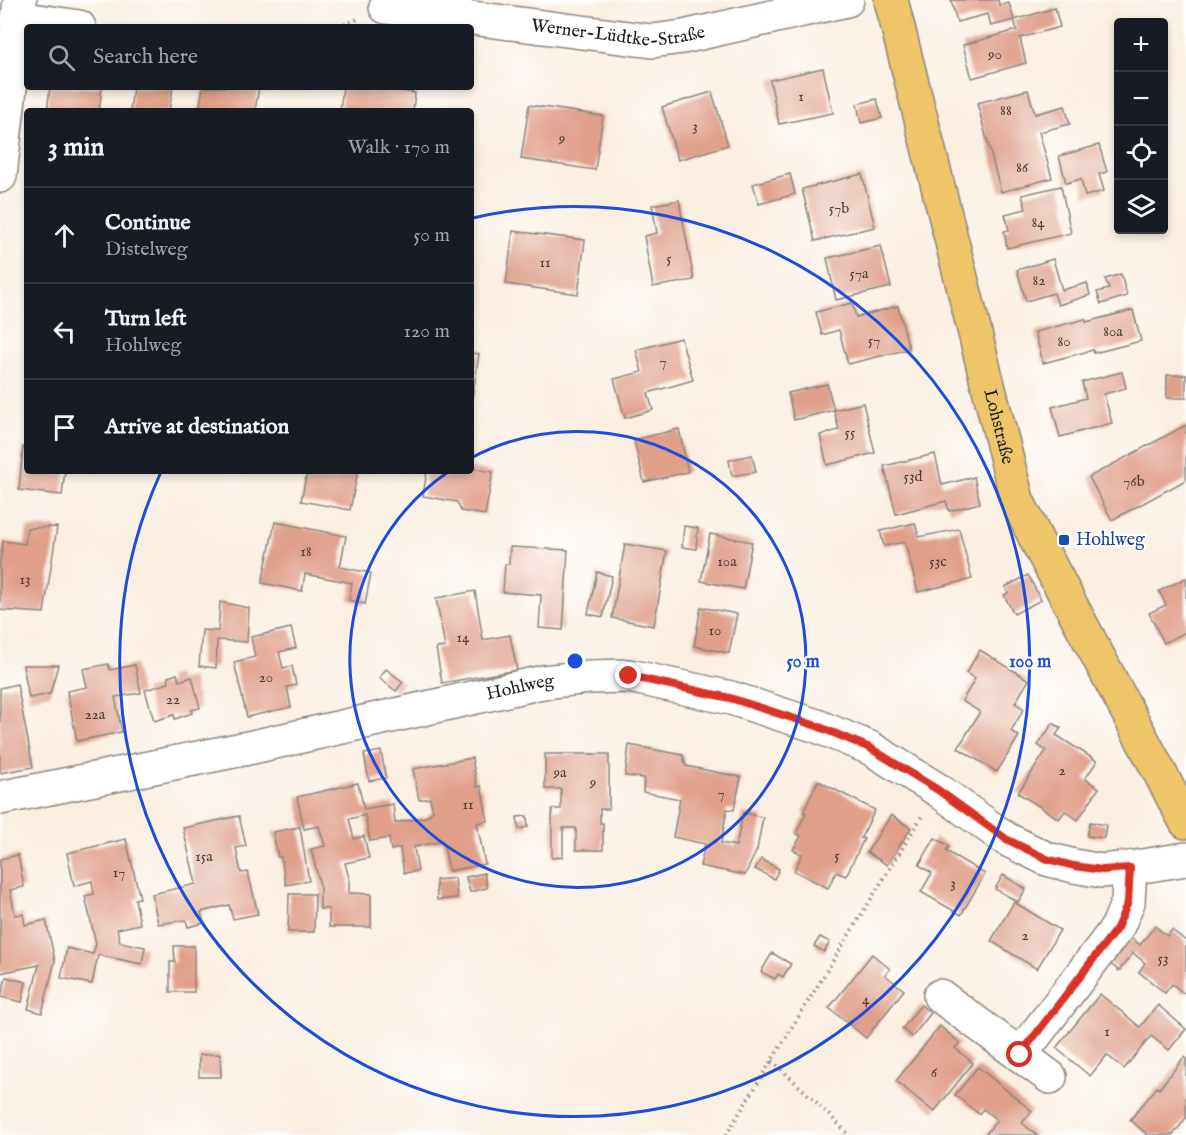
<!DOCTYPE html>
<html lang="en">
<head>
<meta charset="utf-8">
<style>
	body { margin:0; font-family:"IM FELL English",serif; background:#20242c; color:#f1f3f6 }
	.controls { position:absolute; right:18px; top:18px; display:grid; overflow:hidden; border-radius:6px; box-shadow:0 3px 9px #0003 }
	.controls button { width:54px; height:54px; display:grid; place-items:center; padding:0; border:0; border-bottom:2px solid #363941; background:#171b24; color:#f1f3f6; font:30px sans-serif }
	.stop { position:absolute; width:18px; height:18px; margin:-14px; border:4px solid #d93025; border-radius:50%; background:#fff }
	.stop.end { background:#d93025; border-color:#fff; box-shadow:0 2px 6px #0008 }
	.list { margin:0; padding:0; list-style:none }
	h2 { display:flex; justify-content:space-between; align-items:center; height:78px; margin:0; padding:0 24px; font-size:26px }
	h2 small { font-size:20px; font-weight:400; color:#9ea1a6 }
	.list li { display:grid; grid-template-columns:39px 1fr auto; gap:18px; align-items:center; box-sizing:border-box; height:96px; padding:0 24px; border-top:2px solid #363941 }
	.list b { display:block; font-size:22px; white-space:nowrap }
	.list p { margin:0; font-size:20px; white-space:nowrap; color:#9ea1a6 }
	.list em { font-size:20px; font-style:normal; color:#9ea1a6 }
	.icon { flex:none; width:33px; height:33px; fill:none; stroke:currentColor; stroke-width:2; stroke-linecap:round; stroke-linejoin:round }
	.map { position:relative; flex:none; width:1186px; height:1135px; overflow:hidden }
	.search { position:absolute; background:#171b24; box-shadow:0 3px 9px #0003; left:24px; top:24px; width:450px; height:66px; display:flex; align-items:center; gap:15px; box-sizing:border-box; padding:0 21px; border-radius:6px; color:#9ea1a6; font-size:22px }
	.panel { position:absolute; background:#171b24; box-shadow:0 3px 9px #0003; left:24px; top:108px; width:450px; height:366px; border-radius:6px }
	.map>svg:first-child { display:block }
</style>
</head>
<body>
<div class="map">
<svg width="1186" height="1135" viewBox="0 0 1186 1135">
	<rect width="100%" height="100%" fill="#fff"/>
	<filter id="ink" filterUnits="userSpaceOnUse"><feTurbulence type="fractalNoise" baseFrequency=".0167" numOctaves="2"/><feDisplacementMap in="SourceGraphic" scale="12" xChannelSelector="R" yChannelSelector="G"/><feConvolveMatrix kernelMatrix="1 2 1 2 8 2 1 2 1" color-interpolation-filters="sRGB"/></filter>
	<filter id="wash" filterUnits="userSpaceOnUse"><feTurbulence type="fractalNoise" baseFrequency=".008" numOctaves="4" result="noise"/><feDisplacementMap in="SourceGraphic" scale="24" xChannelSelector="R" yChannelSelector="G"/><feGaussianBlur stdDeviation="1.35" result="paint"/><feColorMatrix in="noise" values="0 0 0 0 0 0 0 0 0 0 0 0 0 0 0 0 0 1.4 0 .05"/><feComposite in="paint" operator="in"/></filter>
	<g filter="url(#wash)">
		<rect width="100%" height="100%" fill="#faeee1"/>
		<g id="blocks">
			<!-- building -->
			<g fill="#df9f88">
				<polygon points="951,0 998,0 999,5 1009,3 1014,20 991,26 988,14 957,22"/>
				<polygon points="1055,8 1060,27 1020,38 1026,63 972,78 963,45 1017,30 1014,20"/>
				<polygon points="823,68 833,113 779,124 770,80"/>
				<polygon points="50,87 102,87 99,111 47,111"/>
				<polygon points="133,87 173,87 169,111 130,111"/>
				<polygon points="203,87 259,87 255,111 199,111"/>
				<polygon points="343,87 373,87 415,93 413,111 340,111"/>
				<polygon points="1028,90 1035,114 1065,106 1070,124 1039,132 1052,178 1001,192 977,103"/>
				<polygon points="712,92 728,145 678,160 662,107"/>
				<polygon points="877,99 882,118 861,123 857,104"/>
				<polygon points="529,105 603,116 595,170 521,159"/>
				<polygon points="1099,145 1107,172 1099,174 1104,191 1085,196 1081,179 1066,183 1059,156"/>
				<polygon points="790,174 795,194 759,204 753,184"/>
				<polygon points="862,174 875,227 815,241 802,189"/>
				<polygon points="1061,186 1071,233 1007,248 1004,231 1009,230 1005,214 1026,209 1022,195"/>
				<polygon points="679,200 694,280 653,287 644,236 657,233 652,205"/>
				<polygon points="513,231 585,240 578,294 506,284"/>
				<polygon points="881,246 891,287 836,300 827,258"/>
				<polygon points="1053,259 1062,290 1087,283 1090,295 1058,305 1054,293 1026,301 1017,270"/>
				<polygon points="1121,274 1127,296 1101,304 1097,292 1109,289 1105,279"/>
				<polygon points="852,303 856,317 898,306 909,349 848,364 839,330 822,335 816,312"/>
				<polygon points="1133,310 1141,341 1094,353 1093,350 1043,363 1035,332 1085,319 1086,322"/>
				<polygon points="681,338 693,380 648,393 653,410 625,418 614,379 642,372 636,350"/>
				<polygon points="471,353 479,354 472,400 471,400"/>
				<polygon points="1122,372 1126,388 1104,394 1112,423 1060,437 1052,407 1086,398 1082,382"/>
				<rect x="1167" y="375" width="19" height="23"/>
				<polygon points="827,384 834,410 794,420 788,393"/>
				<polygon points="863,403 875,453 827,465 820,435 839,430 834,410"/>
				<polygon points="1186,425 1186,480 1112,520 1089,477"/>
				<polygon points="679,429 688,472 644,482 634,440"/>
				<polygon points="23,447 27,448 27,471 65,471 62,495 19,490"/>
				<polygon points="935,454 942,485 974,477 980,503 949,511 946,501 896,514 884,466"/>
				<polygon points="752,455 756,472 732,476 729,460"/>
				<polygon points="471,468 493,472 485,515 461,511 457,502 423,496 427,471 471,471"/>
				<polygon points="307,471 358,471 350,510 301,501"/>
				<polygon points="275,522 346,536 340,567 371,573 365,604 349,600 352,583 337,580 305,574 302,591 262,583"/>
				<polygon points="915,523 919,537 959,529 972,579 918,592 905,542 884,546 880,531"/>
				<polygon points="684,526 698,528 696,549 682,547"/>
				<polygon points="57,527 44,613 0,610 0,562 3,541 25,544 27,528"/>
				<polygon points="710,534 752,542 743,589 701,581"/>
				<polygon points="625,544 667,551 654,626 612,618"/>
				<polygon points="510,547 568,550 563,630 539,628 541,595 503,592 505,564 509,564"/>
				<polygon points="597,572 612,576 603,617 588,614"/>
				<polygon points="1028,575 1041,600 1014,614 1004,595 1008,593 1005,587"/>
				<polygon points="1186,578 1186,632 1164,643 1149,613 1166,605 1159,591"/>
				<polygon points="475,591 483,640 510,635 517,670 442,683 436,648 445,647 436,598"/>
				<polygon points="220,602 249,608 247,642 217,640 216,668 199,666 202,630 218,631"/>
				<polygon points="701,607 737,614 729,653 694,646"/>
				<polygon points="291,628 296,648 279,652 283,668 292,666 296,685 287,687 291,707 247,717 234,662 255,657 251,637"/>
				<polygon points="980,650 1029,680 1015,703 1024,709 1011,731 1019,736 997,772 958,748 980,712 962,701 975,679 966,673"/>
				<polygon points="108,664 110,670 135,665 141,693 115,697 122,732 77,741 67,691 87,687 83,669"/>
				<polygon points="23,665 58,665 50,694 29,698"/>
				<polygon points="386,669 403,682 396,691 379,678"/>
				<polygon points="177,674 179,681 192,677 200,708 191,710 192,713 175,719 174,715 154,721 145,690 169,683 168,677"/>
				<polygon points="17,684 33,767 0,773 0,688"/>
				<polygon points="1053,723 1061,728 1056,735 1097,761 1085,779 1099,788 1078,820 1065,811 1059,819 1018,793 1046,751 1038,745"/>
				<polygon points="629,745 683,755 686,766 741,777 734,810 727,809 721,843 736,846 743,813 763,817 757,850 745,875 700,866 705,844 673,837 680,799 643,792 644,778 625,776"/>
				<polygon points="381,751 386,778 369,781 364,754"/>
				<polygon points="545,754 609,754 609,809 600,809 600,823 603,823 603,850 576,850 576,828 563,828 563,857 552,858 552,809 561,809 561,789 545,789"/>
				<polygon points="472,758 477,787 481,786 488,821 477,823 485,864 449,871 443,841 414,847 418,871 404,873 400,848 391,850 389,838 370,841 365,815 349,819 354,839 364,836 369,858 345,863 349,878 349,893 371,894 371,927 329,927 329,909 320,909 320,885 311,849 325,846 319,826 304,829 297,797 358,783 364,809 393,804 395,823 426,817 433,811 430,798 419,800 413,769"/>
				<polygon points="818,781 875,810 861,838 864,839 846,876 836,872 828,888 794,871 802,854 793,850 801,836 796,833 806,813 803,812"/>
				<polygon points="891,815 911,828 887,865 867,852"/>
				<polygon points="239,816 246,846 236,848 241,873 248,872 258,914 233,919 229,905 201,912 204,923 188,927 186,920 158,924 152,894 196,884 183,828"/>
				<polygon points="527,816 528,827 519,829 517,817"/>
				<polygon points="1090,822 1106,825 1104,838 1087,836"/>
				<polygon points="300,827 309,881 286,885 281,857 278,857 273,832"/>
				<polygon points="935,838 949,846 946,851 985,874 961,915 921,892 932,873 919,865"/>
				<polygon points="126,839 140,898 135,899 140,924 117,929 120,942 145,947 142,964 98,955 92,984 61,978 67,948 93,954 96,944 85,896 94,894 92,881 74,886 67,853"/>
				<polygon points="18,855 24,887 10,890 15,915 23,914 25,925 46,920 55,961 42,1013 28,1009 39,965 0,973 0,859"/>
				<polygon points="761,859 779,869 774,879 755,869"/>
				<polygon points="484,873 487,888 470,892 466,877"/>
				<polygon points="1003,875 1026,889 1018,902 995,889"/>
				<polygon points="455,878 457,898 437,900 436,880"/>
				<polygon points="289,894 315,894 314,932 288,932"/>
				<polygon points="1014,902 1060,930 1037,969 991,941"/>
				<polygon points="1155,926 1167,936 1172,930 1186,941 1186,995 1172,984 1165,993 1139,972 1145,963 1133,953 1119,971 1107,961 1127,935 1140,945"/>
				<polygon points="820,937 830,942 824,952 814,946"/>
				<polygon points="174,946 194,946 194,992 170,992 170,962 175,962"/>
				<polygon points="772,953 791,964 783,977 778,974 775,979 761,972"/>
				<polygon points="872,954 890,969 885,975 904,990 866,1038 829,1008"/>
				<polygon points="6,977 26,982 22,1002 1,997"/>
				<polygon points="1100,994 1140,1027 1158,1005 1186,1029 1169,1050 1151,1036 1124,1069 1107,1055 1090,1076 1056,1048"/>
				<polygon points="921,1005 931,1013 912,1037 902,1029"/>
				<polygon points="940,1026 960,1043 955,1048 973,1063 934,1112 896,1081"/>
				<polygon points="220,1054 221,1077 199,1077 199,1055"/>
				<polygon points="1184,1057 1186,1059 1186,1118 1173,1135 1148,1135 1130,1120 1157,1087 1159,1089"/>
				<polygon points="978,1067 1032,1111 1022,1123 1037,1135 985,1135 997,1120 983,1109 979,1114 955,1095"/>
			</g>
		</g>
	</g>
	<g filter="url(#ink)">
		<use href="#blocks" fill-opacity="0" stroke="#8b857e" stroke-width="1.5"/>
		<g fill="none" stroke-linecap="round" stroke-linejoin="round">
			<defs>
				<g id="minor">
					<path id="s1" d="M386,7l266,34 31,-4 164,-37"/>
					<polyline points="18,18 79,27"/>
					<polyline points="0,176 20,0"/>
					<path id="s2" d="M0,798l248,-50 295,-66 47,-5 39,-1 102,22 86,28 53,22 68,42 68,49 41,20 27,7 28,5 28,-3 56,-9"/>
					<polyline points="940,996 1050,1077"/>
					<polyline points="1020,1055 1117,928 1128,902 1130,868"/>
				</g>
				<g id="major">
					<path id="s3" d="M891,0l126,500 22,45 147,277"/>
				</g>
			</defs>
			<!-- minor casing -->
			<use href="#minor" stroke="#8b857e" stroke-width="36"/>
			<!-- major casing -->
			<use href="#major" stroke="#8b857e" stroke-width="36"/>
			<!-- path -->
			<g stroke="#8b857e" stroke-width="4" stroke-dasharray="1.5 4.5" stroke-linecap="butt">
				<polyline points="339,27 358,19"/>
				<polyline points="772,1061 812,1098 849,1135"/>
				<polyline points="726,1135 922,816"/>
			</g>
			<!-- minor -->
			<use href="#minor" stroke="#fff" stroke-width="33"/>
			<!-- major -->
			<use href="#major" stroke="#eec569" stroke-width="33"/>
		</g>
	</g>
	<g fill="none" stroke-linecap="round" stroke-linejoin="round" filter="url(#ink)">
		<!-- route -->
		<polyline stroke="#d93025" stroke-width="8" points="629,676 730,698 817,726 870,748 938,790 1006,839 1047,859 1074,866 1102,870 1130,868 1128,902 1117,928 1020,1055"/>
	</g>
	<!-- distance rings -->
	<g fill="none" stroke="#1d4ed8" stroke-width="3">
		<path d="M471 458A228 228 0 1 1 448 472"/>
		<path d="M473 218A455 455 0 1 1 161 472"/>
	</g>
	<!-- markers -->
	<rect fill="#1a4fb4" stroke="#fff" stroke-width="2" x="1058" y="534" width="12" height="12" rx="3"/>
	<g text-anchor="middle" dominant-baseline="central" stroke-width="4.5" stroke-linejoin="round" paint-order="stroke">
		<!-- number labels -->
		<g font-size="15" fill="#4d3d37">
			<text x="995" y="54">90</text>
			<text x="801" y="96">1</text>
			<text x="1006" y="110">88</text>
			<text x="695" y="126">3</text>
			<text x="562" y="138">9</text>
			<text x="1022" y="167">86</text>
			<text x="839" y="208">57b</text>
			<text x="1038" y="222">84</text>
			<text x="669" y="258">5</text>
			<text x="545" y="262">11</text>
			<text x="859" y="273">57a</text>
			<text x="1039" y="280">82</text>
			<text x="1113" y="331">80a</text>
			<text x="874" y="340">57</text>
			<text x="1064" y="341">80</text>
			<text x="663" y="361">7</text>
			<text x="850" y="432">55</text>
			<text x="913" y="476">53d</text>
			<text x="1134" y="481">76b</text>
			<text x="306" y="551">18</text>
			<text x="727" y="561">10a</text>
			<text x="938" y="561">53c</text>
			<text x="25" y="579">13</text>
			<text x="715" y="630">10</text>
			<text x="463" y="637">14</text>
			<text x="266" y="677">20</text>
			<text x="173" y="699">22</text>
			<text x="95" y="714">22a</text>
			<text x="1062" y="770">2</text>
			<text x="560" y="772">9a</text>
			<text x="593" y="782">9</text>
			<text x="721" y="793">7</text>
			<text x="468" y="804">11</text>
			<text x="837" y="855">5</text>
			<text x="204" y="856">15a</text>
			<text x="119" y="872">17</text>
			<text x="953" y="883">3</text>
			<text x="1025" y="935">2</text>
			<text x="1163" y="958">53</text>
			<text x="866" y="999">4</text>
			<text x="1107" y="1031">1</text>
			<text x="934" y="1072">6</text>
		</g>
		<!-- street labels -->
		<g font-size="18" fill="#1c1c1c" stroke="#fff">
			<text stroke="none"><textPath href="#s1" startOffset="234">Werner-Lüdtke-Straße</textPath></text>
			<text stroke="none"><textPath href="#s3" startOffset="440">Lohstraße</textPath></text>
			<text stroke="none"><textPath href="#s2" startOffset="532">Hohlweg</textPath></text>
		</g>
		<!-- transit labels -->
		<g font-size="18" fill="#164399" stroke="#fff" text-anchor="start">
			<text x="1076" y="540">Hohlweg</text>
		</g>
	</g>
	<circle cx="575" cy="661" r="9" fill="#1d4ed8" stroke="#fff" stroke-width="3"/>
	<g font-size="18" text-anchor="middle" font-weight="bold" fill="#1d4ed8" stroke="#fff" stroke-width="4.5" stroke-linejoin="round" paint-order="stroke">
		<text x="803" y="667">50 m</text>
		<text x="1030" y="667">100 m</text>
	</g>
</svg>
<div class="controls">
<button>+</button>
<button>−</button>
<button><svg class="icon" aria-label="locate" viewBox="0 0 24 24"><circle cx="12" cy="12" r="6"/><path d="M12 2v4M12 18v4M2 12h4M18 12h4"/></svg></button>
<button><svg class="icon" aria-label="layers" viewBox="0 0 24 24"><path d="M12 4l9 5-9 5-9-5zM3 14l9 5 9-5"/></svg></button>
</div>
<div class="stop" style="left:1020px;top:1055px"></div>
<div class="stop end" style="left:629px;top:676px"></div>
<div class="search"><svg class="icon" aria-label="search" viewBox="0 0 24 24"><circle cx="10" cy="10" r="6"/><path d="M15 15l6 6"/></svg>Search here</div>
<section class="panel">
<h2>3 min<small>Walk · 170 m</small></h2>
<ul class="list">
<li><svg class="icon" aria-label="ahead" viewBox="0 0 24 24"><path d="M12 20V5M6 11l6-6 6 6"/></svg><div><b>Continue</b><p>Distelweg</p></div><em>50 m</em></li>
<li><svg class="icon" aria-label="left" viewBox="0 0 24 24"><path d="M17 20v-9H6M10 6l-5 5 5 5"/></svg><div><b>Turn left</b><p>Hohlweg</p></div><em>120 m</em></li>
<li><svg class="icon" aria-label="arrive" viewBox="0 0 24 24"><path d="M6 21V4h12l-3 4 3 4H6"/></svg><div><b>Arrive at destination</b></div></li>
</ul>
</section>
</div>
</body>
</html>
